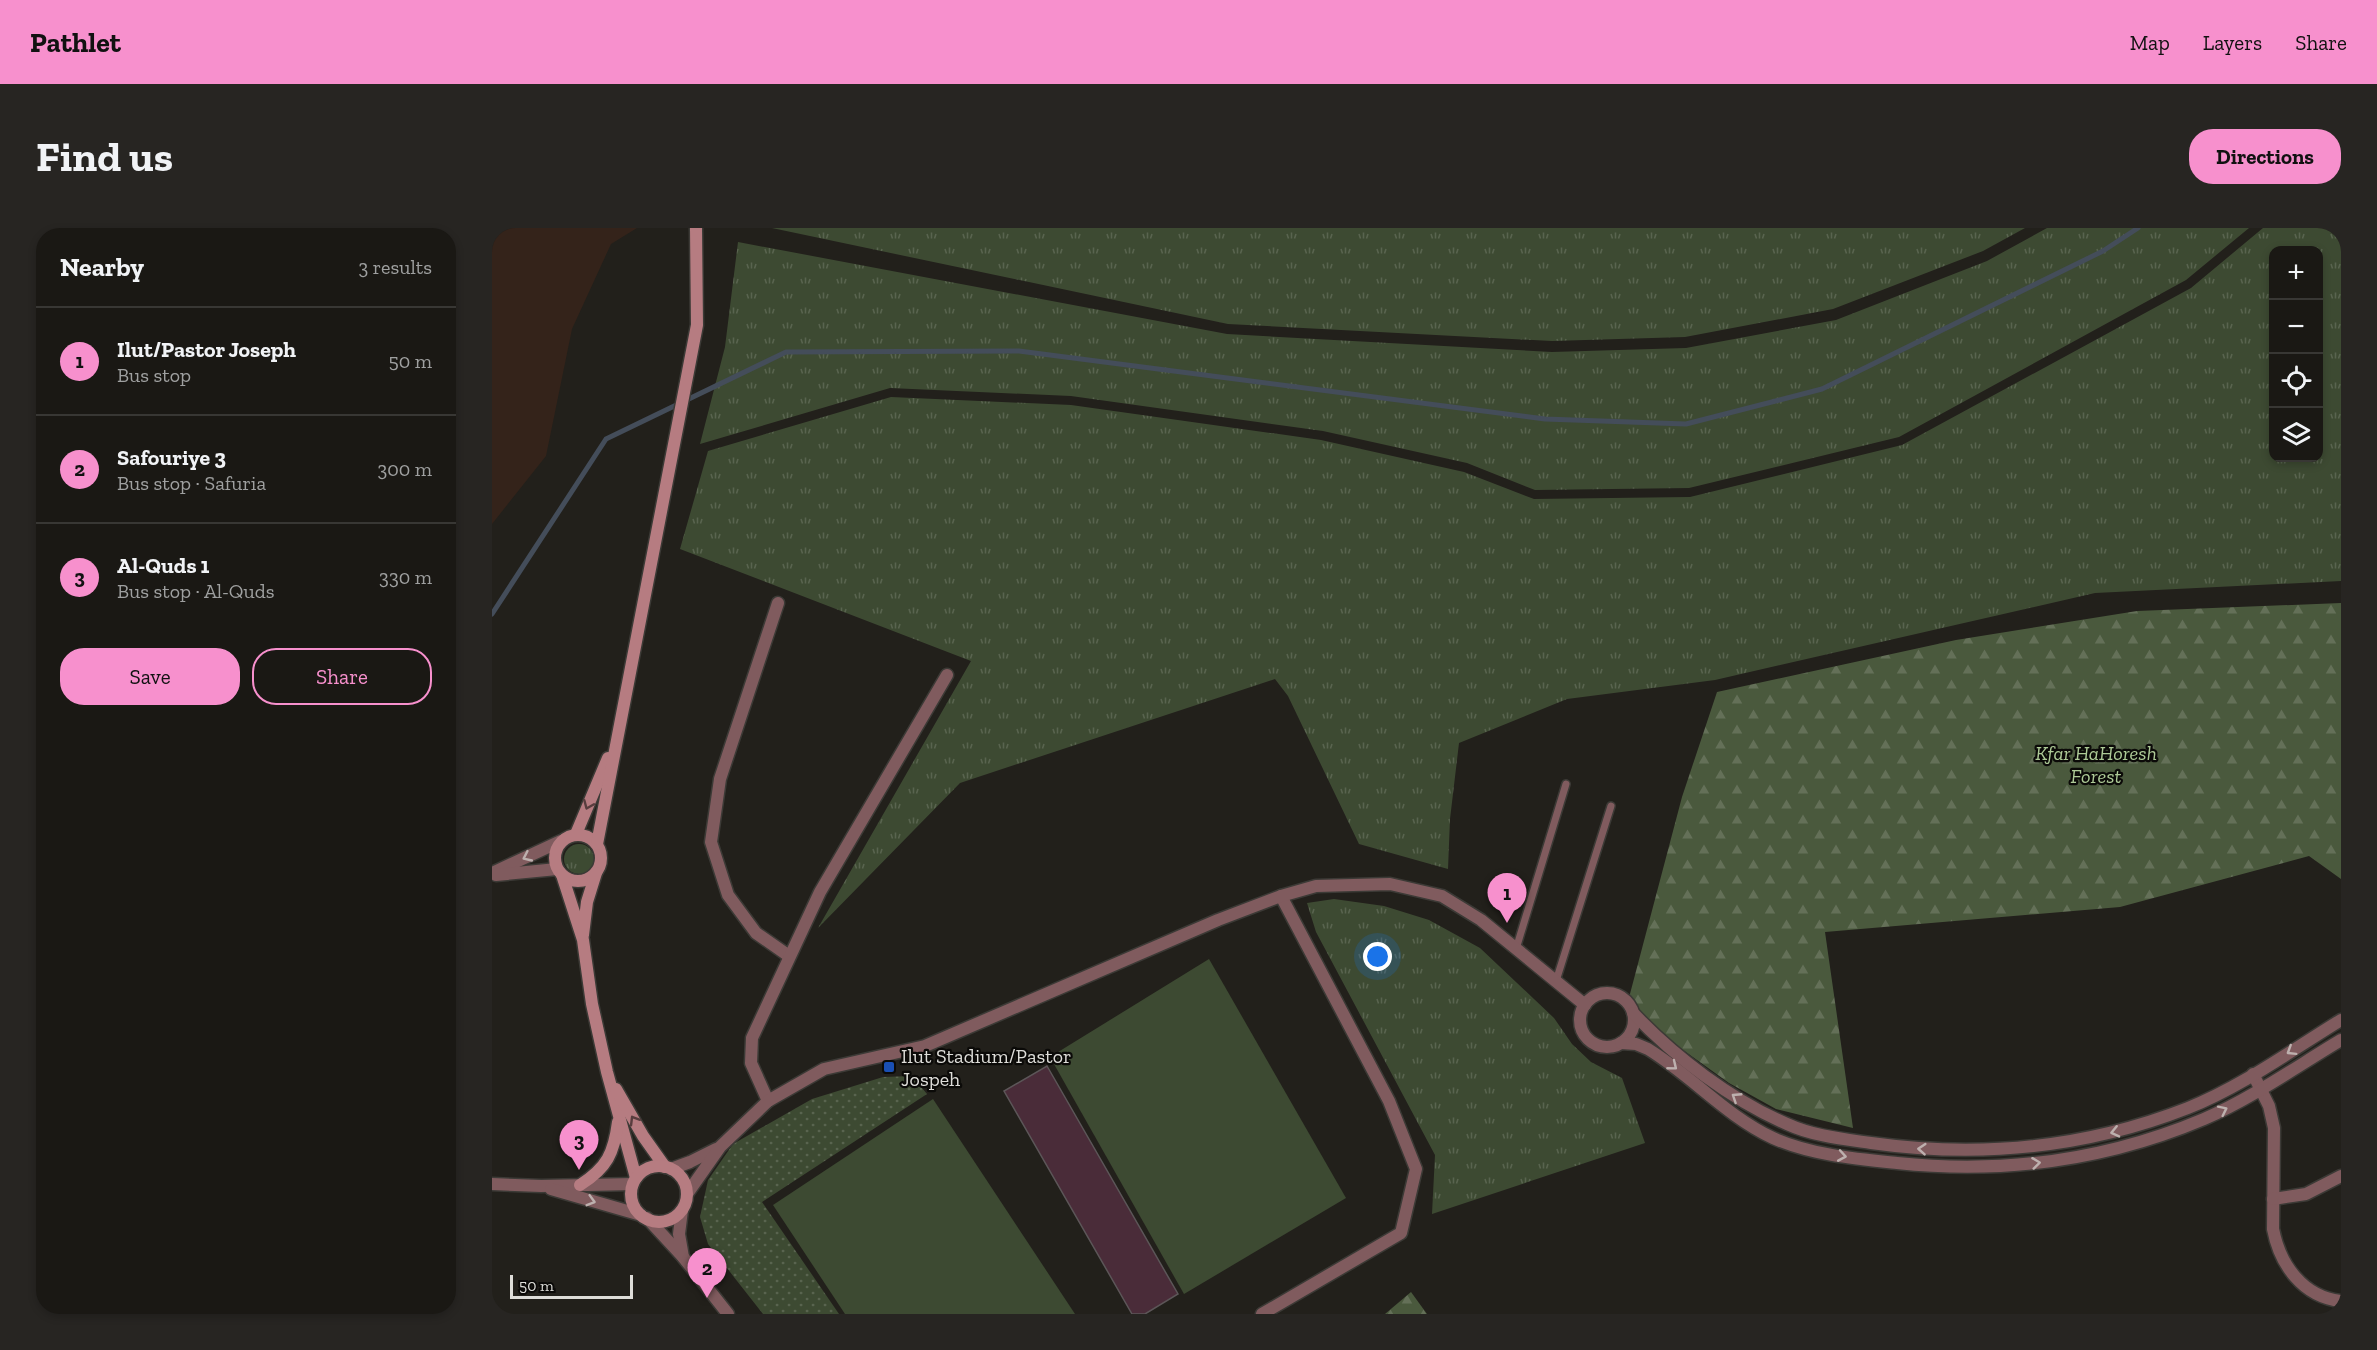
<!DOCTYPE html>
<html lang="en">
<head>
<meta charset="utf-8">
<style>
	body { margin:0; font-family:"Zilla Slab",serif; background:#272522; color:#f1f3f6 }
	.controls { position:absolute; right:18px; top:18px; display:grid; overflow:hidden; border-radius:12px; box-shadow:0 3px 9px #0003 }
	.controls button { width:54px; height:54px; display:grid; place-items:center; padding:0; border:0; border-bottom:2px solid #383734; background:#1a1814; color:#f1f3f6; font:30px sans-serif }
	.scale { position:absolute; left:18px; bottom:15px; width:123px; box-sizing:border-box; padding-left:6px; border:3px solid #deddd9; border-top:0; font-size:16px; line-height:21px; white-space:nowrap; color:#deddd9; -webkit-text-stroke:4px #0b0a08; paint-order:stroke }
	.you { position:absolute; left:886px; top:729px; width:21px; height:21px; margin:-15px; border:4px solid #fff; border-radius:50%; background:#1a73e8; box-shadow:0 0 0 9px #1a73e833 }
	.badge { display:grid; place-items:center; width:39px; height:39px; border-radius:50%; background:#f790cd; color:#111; font-size:20px; font-weight:700 }
	.pin { position:absolute; translate:-50% -50px; filter:drop-shadow(0 2px 3px #0008) }
	.pin::after { content:''; position:absolute; top:32px; width:21px; height:18px; background:inherit; clip-path:polygon(0 0,100% 0,50% 100%) }
	.list { margin:0; padding:0; list-style:none }
	h2 { display:flex; justify-content:space-between; align-items:center; height:78px; margin:0; padding:0 24px; font-size:26px }
	h2 small { font-size:20px; font-weight:400; color:#9fa0a0 }
	.list li { display:grid; grid-template-columns:39px 1fr auto; gap:18px; align-items:center; box-sizing:border-box; height:108px; padding:0 24px; border-top:2px solid #383734 }
	.list b { display:block; font-size:22px; white-space:nowrap }
	.list p { margin:0; font-size:20px; white-space:nowrap; color:#9fa0a0 }
	.list em { font-size:20px; font-style:normal; color:#9fa0a0 }
	.actions { display:flex; gap:12px; padding:18px 24px }
	.actions a { flex:1; padding:14px 0; border:2px solid #f790cd; border-radius:24px; text-align:center; font-size:21px; color:#f790cd }
	.actions .main { background:#f790cd; color:#111 }
	.icon { flex:none; width:33px; height:33px; fill:none; stroke:currentColor; stroke-width:2; stroke-linecap:round; stroke-linejoin:round }
	.map { position:relative; flex:none; width:1849px; height:1086px; overflow:hidden; border-radius:24px }
	header { display:flex; align-items:center; gap:36px; box-sizing:border-box; height:84px; padding:0 30px; background:#f790cd; color:#111 }
	header strong { font-size:28px }
	nav { display:flex; gap:33px; margin-inline-start:auto; font-size:21px }
	.intro { display:flex; align-items:center; justify-content:space-between; box-sizing:border-box; height:144px; padding:0 36px }
	h1 { margin:0; font-size:42px }
	.button { padding:15px 27px; border-radius:24px; background:#f790cd; color:#111; font-size:21px; font-weight:700 }
	main { display:flex; gap:36px; padding:0 36px }
	aside { flex:1; background:#1a1814; border-radius:24px; box-shadow:0 3px 9px #0003 }
	.map>svg:first-child { display:block }
</style>
</head>
<body>
<header>
<strong>Pathlet</strong>
<nav><a>Map</a><a>Layers</a><a>Share</a></nav>
</header>
<div class="intro"><h1>Find us</h1><a class="button">Directions</a></div>
<main>
<aside>
<h2>Nearby<small>3 results</small></h2>
<ul class="list">
<li><span class="badge">1</span><div><b>Ilut/Pastor Joseph</b><p>Bus stop</p></div><em>50 m</em></li>
<li><span class="badge">2</span><div><b>Safouriye 3</b><p>Bus stop · Safuria</p></div><em>300 m</em></li>
<li><span class="badge">3</span><div><b>Al-Quds 1</b><p>Bus stop · Al-Quds</p></div><em>330 m</em></li>
</ul>
<div class="actions"><a class="main">Save</a><a>Share</a></div>
</aside>
<div class="map">
<svg width="1849" height="1086" viewBox="0 0 1849 1086">
	<defs>
		<pattern id="grass-tufts" width="24" height="20" patternUnits="userSpaceOnUse" patternTransform="scale(1.5)"><rect width="24" height="20" fill="#3d4a32"/><path d="M3 7l-1-3M5 7V3M7 7l1-3M15 17l-1-3M17 17v-4M19 17l1-3" fill="none" stroke="#59644f"/></pattern>
		<pattern id="forest-firs" width="22" height="20" patternUnits="userSpaceOnUse" patternTransform="scale(1.5)"><rect width="22" height="20" fill="#4a593d"/><path d="M5 1l3.5 6h-7zM16 11l3.5 6h-7z" fill="#647058"/></pattern>
		<pattern id="park-dots" width="8" height="8" patternUnits="userSpaceOnUse" patternTransform="scale(1.5)"><rect width="8" height="8" fill="#3d4a32"/><path d="M2 2h.1M6 6h.1" fill="none" stroke="#59644f" stroke-width="1.8" stroke-linecap="round"/></pattern>
	</defs>
	<rect width="100%" height="100%" fill="#22201b"/>
	<!-- industrial -->
	<polygon fill="#34231a" points="0,0 145,0 119,16 80,101 54,228 0,296"/>
	<!-- grass -->
	<g fill="url(#grass-tufts)" fill-rule="evenodd">
		<polygon points="280,0 1533,0 1491,23 1341,81 1193,109 1060,113 736,96"/>
		<polygon points="1555,0 1757,0 1694,52 1407,209 1197,260 1043,262 975,235 831,203 579,168 398,160 208,216 233,119 246,14 735,106 1060,124 1194,120 1344,92 1495,33"/>
		<path d="M1771,0h78v353l-246,12 -380,87 -148,19 -108,44 -9,76 -2,50 -89,-25 -71,-148 -13,-17 -315,104 -142,145 153,-267 -291,-112 28,-98 183,-54 180,8 250,35 143,32 70,27 156,-2 212,-52 289,-157zM1782,22h44v208h-44z"/>
		<circle cx="87" cy="631" r="15"/>
		<polygon points="842,671 892,678 937,692 988,720 1062,790 1080,816 1099,834 1130,850 1153,915 940,986 943,927 824,704 815,675"/>
	</g>
	<!-- forest -->
	<g fill="url(#forest-firs)">
		<polygon points="1849,375 1849,651 1817,628 1628,679 1333,704 1361,900 1284,881 1237,855 1134,781 1190,569 1225,464 1464,412 1645,383"/>
		<polygon points="919,1064 935,1086 893,1086"/>
	</g>
	<!-- park -->
	<polygon fill="url(#park-dots)" points="420,848 435,866 270,974 347,1086 271,1086 216,1016 208,989 216,952 241,916 320,871 391,849"/>
	<!-- pitch -->
	<g fill="#3d4a32">
		<polygon points="717,731 854,970 692,1066 558,829"/>
		<polygon points="441,871 583,1086 353,1086 281,977"/>
	</g>
	<g fill="none" stroke-linecap="round" stroke-linejoin="round">
		<!-- stream -->
		<polyline stroke="#444d5a" stroke-width="5" points="0,386 114,211 294,124 527,123 1053,191 1194,196 1330,161 1611,23 1646,0"/>
	</g>
	<!-- building -->
	<polygon fill="#4a2c39" stroke="#5c5658" stroke-width="1.5" points="555,838 686,1066 653,1086 640,1086 512,863"/>
	<g fill="none" stroke-linecap="round" stroke-linejoin="round">
		<defs>
			<g id="service">
				<polyline points="1024,721 1074,556"/>
				<polyline points="1064,753 1119,578"/>
			</g>
			<g id="minor">
				<polyline points="286,375 228,551 219,614 236,667 264,705 297,728"/>
				<polyline points="0,645 69,613"/>
				<polyline points="4,647 65,641"/>
				<path d="M1761,846l16,32 5,22 -1,101c7,36 30,68 68,72"/>
				<polyline points="276,873 259,835 260,810 328,664 455,447"/>
				<polyline points="0,956 49,958 141,956"/>
				<polyline points="59,961 149,987"/>
				<polyline points="1781,971 1814,966 1849,948"/>
				<polyline points="190,982 187,1006 191,1029"/>
				<polyline points="155,990 191,1029 236,1086"/>
				<polyline points="770,1086 909,1005 924,941 897,873 789,668"/>
			</g>
			<g id="tertiary">
				<circle cx="1115" cy="792" r="27"/>
				<path d="M1141,785c42,44 98,87 154,111 26,12 56,15 84,19 107,15 215,5 317,-35 53,-21 104,-58 153,-88"/>
				<path d="M1129,815l15,1 12,5c44,27 78,67 125,89 38,17 84,21 124,25 105,11 210,-3 307,-44 48,-21 92,-52 137,-79"/>
				<polyline points="179,941 198,934 224,921"/>
				<polyline points="195,966 228,919 276,873 332,841 433,818 726,692 789,668 824,658 898,656 950,668 989,692 1093,777"/>
			</g>
			<g id="secondary">
				<polyline points="84,606 116,530"/>
				<circle cx="86" cy="630" r="23"/>
				<polyline points="105,616 205,97 204,0"/>
				<polyline points="70,647 91,712 100,776 115,844 144,950"/>
				<polyline points="91,707 95,674 104,645"/>
				<polyline points="124,861 151,908 173,939"/>
				<circle cx="167" cy="966" r="28"/>
				<path d="M88,957c27,-17 34,-32 38,-63"/>
			</g>
		</defs>
		<!-- service casing -->
		<use href="#service" stroke="#3c3a36" stroke-width="10"/>
		<!-- minor casing -->
		<use href="#minor" stroke="#3c3a36" stroke-width="15"/>
		<!-- tertiary casing -->
		<use href="#tertiary" stroke="#3c3a36" stroke-width="15"/>
		<!-- secondary casing -->
		<use href="#secondary" stroke="#3c3a36" stroke-width="15"/>
		<!-- service -->
		<use href="#service" stroke="#805b5e" stroke-width="7"/>
		<!-- minor -->
		<use href="#minor" stroke="#805b5e" stroke-width="12"/>
		<!-- tertiary -->
		<use href="#tertiary" stroke="#805b5e" stroke-width="12"/>
		<!-- secondary -->
		<use href="#secondary" stroke="#b67c81" stroke-width="12"/>
	</g>
	<!-- one-way arrows -->
	<defs><path id="oneway-chevron" d="M-2-3.5L2.5 0L-2 3.5" fill="none" stroke-width="1.6" stroke-linecap="round" stroke-linejoin="round" transform="scale(1.5)"/></defs>
	<g stroke="#583d3e">
		<use href="#oneway-chevron" transform="translate(96 577) rotate(113)"/>
		<use href="#oneway-chevron" transform="translate(142 892) rotate(-121)"/>
	</g>
	<g stroke="#bdb0ae">
		<use href="#oneway-chevron" transform="translate(35 629) rotate(155)"/>
		<use href="#oneway-chevron" transform="translate(1799 823) rotate(148)"/>
		<use href="#oneway-chevron" transform="translate(1181 838) rotate(39)"/>
		<use href="#oneway-chevron" transform="translate(1244 869) rotate(-147)"/>
		<use href="#oneway-chevron" transform="translate(1731 882) rotate(-26)"/>
		<use href="#oneway-chevron" transform="translate(1623 904) rotate(167)"/>
		<use href="#oneway-chevron" transform="translate(1430 921) rotate(-176)"/>
		<use href="#oneway-chevron" transform="translate(1350 928) rotate(10)"/>
		<use href="#oneway-chevron" transform="translate(1544 935) rotate(-7)"/>
		<use href="#oneway-chevron" transform="translate(99 973) rotate(16)"/>
	</g>
	<!-- markers -->
	<rect fill="#1a4fb4" stroke="#0b0a08" stroke-width="2" x="391" y="833" width="12" height="12" rx="3"/>
	<g text-anchor="middle" dominant-baseline="central" stroke-width="4.5" stroke-linejoin="round" paint-order="stroke">
		<!-- park labels -->
		<g font-size="20" font-style="italic" fill="#aecb97" stroke="#0b0a08">
			<text x="1604" y="525">Kfar HaHoresh<tspan x="1604" dy="23">Forest</tspan></text>
		</g>
		<!-- poi labels -->
		<g font-size="20" fill="#deddd9" stroke="#0b0a08" text-anchor="start">
			<text x="409" y="828">Ilut Stadium/Pastor<tspan x="409" dy="23">Jospeh</tspan></text>
		</g>
	</g>
</svg>
<div class="controls">
<button>+</button>
<button>−</button>
<button><svg class="icon" aria-label="locate" viewBox="0 0 24 24"><circle cx="12" cy="12" r="6"/><path d="M12 2v4M12 18v4M2 12h4M18 12h4"/></svg></button>
<button><svg class="icon" aria-label="layers" viewBox="0 0 24 24"><path d="M12 4l9 5-9 5-9-5zM3 14l9 5 9-5"/></svg></button>
</div>
<div class="scale">50 m</div>
<div class="you"></div>
<div class="pin badge" style="left:1015px;top:695px">1</div>
<div class="pin badge" style="left:215px;top:1070px">2</div>
<div class="pin badge" style="left:87px;top:942px">3</div>
</div>
</main>
</body>
</html>
